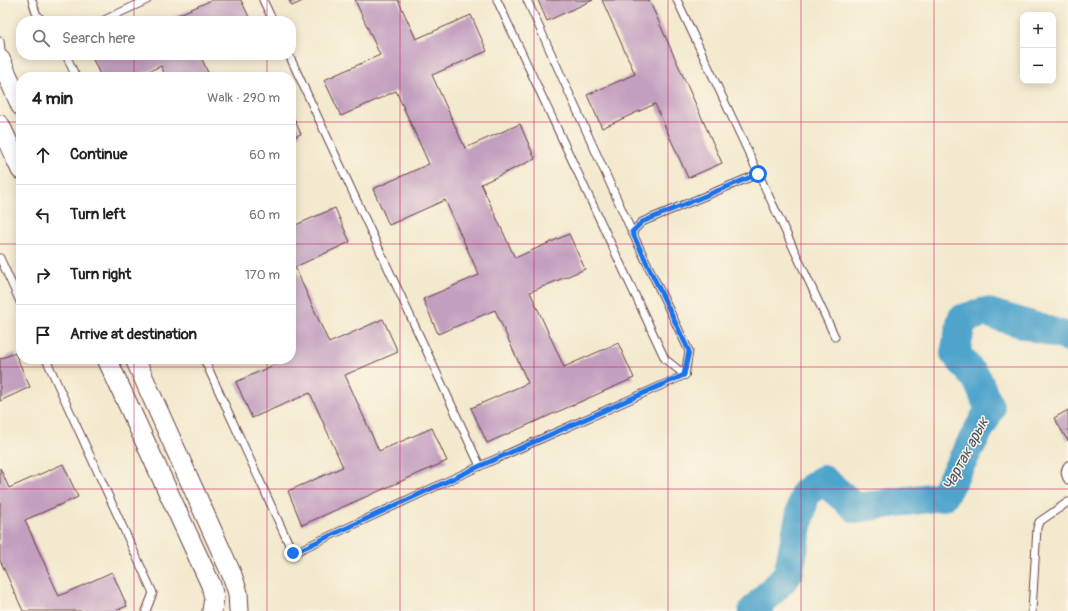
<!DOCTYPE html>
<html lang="en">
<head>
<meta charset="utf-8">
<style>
	body { margin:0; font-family:Pangolin,sans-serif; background:#f6f6f6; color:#222 }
	.controls { position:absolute; right:12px; top:12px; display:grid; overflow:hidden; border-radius:8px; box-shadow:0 2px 10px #0003 }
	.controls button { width:36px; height:36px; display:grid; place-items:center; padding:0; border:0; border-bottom:1px solid #e0e0e0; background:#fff; color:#222; font:20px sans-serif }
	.stop { position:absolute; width:12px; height:12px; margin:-9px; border:3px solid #1a73e8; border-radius:50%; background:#fff }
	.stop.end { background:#1a73e8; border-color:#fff; box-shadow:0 1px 4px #0008 }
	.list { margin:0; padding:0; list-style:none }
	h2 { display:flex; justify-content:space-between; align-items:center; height:52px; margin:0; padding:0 16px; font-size:17px }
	h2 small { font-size:13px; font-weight:400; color:#767676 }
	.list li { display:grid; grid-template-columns:26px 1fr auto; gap:12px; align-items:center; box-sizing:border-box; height:60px; padding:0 16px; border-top:1px solid #e0e0e0 }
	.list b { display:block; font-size:15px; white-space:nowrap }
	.list em { font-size:13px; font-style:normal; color:#767676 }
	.icon { flex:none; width:22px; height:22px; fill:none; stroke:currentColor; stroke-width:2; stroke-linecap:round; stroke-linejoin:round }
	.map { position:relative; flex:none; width:1068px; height:611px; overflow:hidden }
	.search { position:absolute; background:#fff; box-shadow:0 2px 10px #0003; left:16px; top:16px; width:280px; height:44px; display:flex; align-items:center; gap:10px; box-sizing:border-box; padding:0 14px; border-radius:16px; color:#767676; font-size:15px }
	.panel { position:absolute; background:#fff; box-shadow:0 2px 10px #0003; left:16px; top:72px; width:280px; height:292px; border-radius:16px }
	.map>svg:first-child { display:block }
</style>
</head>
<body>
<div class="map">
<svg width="1068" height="611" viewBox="0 0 1068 611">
	<rect width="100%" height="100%" fill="#fcf5e5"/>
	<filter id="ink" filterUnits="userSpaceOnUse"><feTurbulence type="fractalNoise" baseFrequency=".025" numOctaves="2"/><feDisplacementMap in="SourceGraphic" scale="8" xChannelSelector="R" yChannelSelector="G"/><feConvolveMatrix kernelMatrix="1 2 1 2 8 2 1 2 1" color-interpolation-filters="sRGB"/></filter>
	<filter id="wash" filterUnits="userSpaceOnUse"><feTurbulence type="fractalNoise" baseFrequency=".012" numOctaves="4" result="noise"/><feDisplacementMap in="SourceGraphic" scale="16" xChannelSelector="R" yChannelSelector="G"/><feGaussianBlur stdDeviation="0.9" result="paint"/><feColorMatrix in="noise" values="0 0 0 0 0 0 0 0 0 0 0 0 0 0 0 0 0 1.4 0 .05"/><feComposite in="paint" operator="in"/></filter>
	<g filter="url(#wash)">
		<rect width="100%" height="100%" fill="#f3e9ce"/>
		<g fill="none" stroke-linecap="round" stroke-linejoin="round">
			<!-- river -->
			<polyline stroke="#50a4cc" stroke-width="30" points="753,611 788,574 805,493 823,480 856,508 943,496 990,409 977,379 955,353 962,319 985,312 1068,337"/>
		</g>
		<g id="blocks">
			<!-- building -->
			<g fill="#c29ebf">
				<polygon points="212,0 241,0 251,21 164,21"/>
				<polygon points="289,0 305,0 292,6"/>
				<polygon points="355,0 398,0 416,39 471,15 487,51 432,75 465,148 520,124 535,159 481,184 515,258 569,234 585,269 530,292 564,367 618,343 634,378 487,443 471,408 528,383 495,310 438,334 423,299 479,275 445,200 389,225 373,189 429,164 396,91 341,116 324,80 380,55"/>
				<polygon points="538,0 593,0 547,21"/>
				<polygon points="602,0 649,0 722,163 688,178 655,104 602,128 587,95 635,74"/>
				<polygon points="91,55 200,55 210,77 166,77 161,66 135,77 101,77"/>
				<polygon points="291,112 301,134 291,138"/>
				<polygon points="335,208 350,242 295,267 329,343 383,319 398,352 345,375 379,451 432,428 447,461 302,525 288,491 343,467 310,393 252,418 236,382 287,359 291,359 291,227"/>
				<polygon points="15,353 30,387 0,401 0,359"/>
				<polygon points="1068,410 1068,441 1054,418"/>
				<polygon points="63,464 78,497 25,520 59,596 112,572 127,606 115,611 23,611 0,560 0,468 9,488"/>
			</g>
		</g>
	</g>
	<g filter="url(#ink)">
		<use href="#blocks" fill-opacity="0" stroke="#633d43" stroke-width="1"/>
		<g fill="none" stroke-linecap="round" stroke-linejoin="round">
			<defs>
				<g id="lane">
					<polyline points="32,0 36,13 42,21"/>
					<polyline points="263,0 273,21"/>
					<polyline points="497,0 665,359 685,375"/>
					<polyline points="527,0 632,232 689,351 685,375"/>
					<polyline points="677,0 835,337"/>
					<polyline points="102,21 147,0"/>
					<polyline points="0,41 2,59"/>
					<polyline points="66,55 76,77"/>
					<polyline points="289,55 480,466"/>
					<polyline points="632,232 642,222 758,174"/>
					<polyline points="0,258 21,304"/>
					<polyline points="46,359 153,593 146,611"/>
					<polyline points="204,359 293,553 480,466 685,375"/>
					<path d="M1068,465c-4,5 -4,9 0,15"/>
					<polyline points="1032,611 1037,528 1039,522 1068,502"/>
				</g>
				<g id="secondary">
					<polyline points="0,59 21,106"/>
					<polyline points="0,125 21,170"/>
					<polyline points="107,359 211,585 214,598 212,611"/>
					<polyline points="135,359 232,575 238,593 239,611"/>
				</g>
			</defs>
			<!-- lane casing -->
			<use href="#lane" stroke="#633d43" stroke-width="9"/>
			<!-- secondary casing -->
			<use href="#secondary" stroke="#633d43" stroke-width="21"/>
			<!-- lane -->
			<use href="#lane" stroke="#fff" stroke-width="7"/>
			<!-- secondary -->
			<use href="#secondary" stroke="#fff" stroke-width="19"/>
		</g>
	</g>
	<g fill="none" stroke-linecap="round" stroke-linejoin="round" filter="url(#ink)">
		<!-- route -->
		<polyline stroke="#1a73e8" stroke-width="5" points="293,553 480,466 684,375 689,351 632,232 642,222 758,174"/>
	</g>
	<!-- grid -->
	<path fill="none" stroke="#c2185b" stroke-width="1" stroke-opacity="0.55" d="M134,0v21M267,0v21M400,0v611M534,0v611M668,0v611M801,0v611M934,0v611M134,55v22M267,55v22M0,122h21M291,122h777M0,244h21M291,244h777M134,359v252M267,359v252M0,367h1068M0,489h1068"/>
	<g text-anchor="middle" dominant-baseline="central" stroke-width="3" stroke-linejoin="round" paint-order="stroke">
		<!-- water labels -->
		<g font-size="15" font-style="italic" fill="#4c546b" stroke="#fcf5e5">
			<text transform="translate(966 454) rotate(-62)">Чартак арык</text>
		</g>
	</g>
</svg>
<div class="controls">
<button>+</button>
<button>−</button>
</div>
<div class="stop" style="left:758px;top:174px"></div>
<div class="stop end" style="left:293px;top:553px"></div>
<div class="search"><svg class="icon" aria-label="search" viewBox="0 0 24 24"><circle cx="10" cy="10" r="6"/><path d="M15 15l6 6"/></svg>Search here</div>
<section class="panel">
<h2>4 min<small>Walk · 290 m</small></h2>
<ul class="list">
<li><svg class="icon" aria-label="ahead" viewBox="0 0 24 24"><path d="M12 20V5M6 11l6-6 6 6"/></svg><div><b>Continue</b></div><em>60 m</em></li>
<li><svg class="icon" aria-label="left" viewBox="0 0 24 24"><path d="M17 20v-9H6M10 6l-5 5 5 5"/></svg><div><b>Turn left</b></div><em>60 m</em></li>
<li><svg class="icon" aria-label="right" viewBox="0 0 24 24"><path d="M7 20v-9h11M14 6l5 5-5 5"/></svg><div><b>Turn right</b></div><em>170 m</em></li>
<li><svg class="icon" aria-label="arrive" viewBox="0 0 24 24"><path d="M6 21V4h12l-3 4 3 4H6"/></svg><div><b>Arrive at destination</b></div></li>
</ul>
</section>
</div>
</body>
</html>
